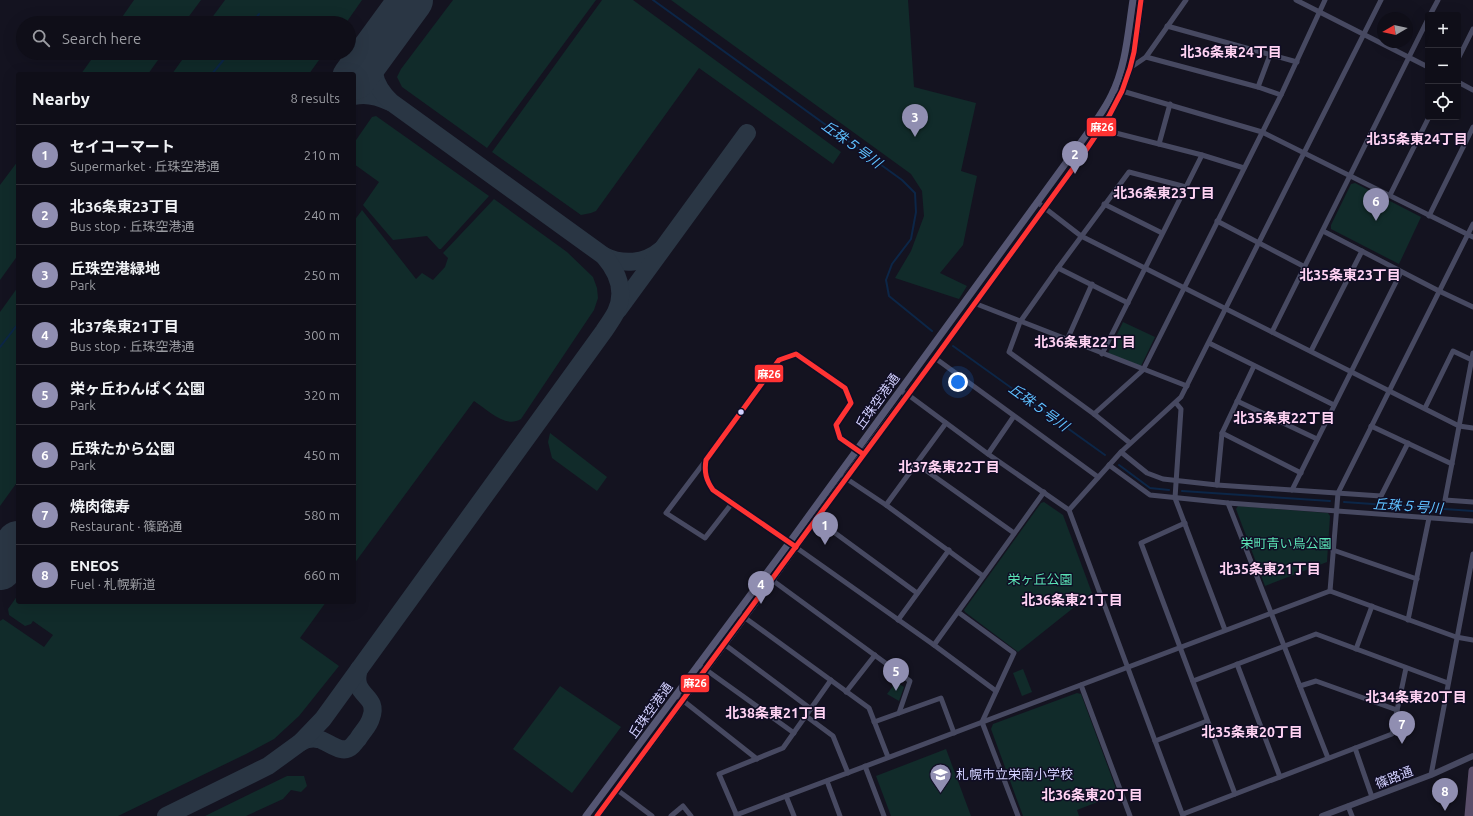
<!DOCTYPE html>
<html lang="en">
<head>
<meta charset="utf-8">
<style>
	body { margin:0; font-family:Ubuntu,"Noto Sans JP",sans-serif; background:#1d1c25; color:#f1f3f6 }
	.controls { position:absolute; right:12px; top:12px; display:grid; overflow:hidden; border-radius:4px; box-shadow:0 4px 16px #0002 }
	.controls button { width:36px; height:36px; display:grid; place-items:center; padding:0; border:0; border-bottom:1px solid #2f2e37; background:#0f0e18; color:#f1f3f6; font:20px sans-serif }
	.compass { position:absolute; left:1377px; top:12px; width:36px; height:36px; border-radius:50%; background:#0f0e18; box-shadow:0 4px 16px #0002; rotate:261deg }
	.you { position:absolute; left:958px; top:382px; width:14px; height:14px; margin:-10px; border:3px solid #fff; border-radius:50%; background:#1a73e8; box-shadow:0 0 0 6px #1a73e833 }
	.badge { display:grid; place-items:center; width:26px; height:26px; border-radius:50%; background:#908eb1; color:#fff; font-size:13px; font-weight:700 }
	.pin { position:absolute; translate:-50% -33px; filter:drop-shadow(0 1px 2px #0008) }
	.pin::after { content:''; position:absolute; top:21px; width:14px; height:12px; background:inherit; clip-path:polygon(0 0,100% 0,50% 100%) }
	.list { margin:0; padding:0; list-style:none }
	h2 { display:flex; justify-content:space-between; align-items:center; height:52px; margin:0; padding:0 16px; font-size:17px }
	h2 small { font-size:13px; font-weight:400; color:#9b9ca2 }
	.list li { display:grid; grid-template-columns:26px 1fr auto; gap:12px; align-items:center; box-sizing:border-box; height:60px; padding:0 16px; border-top:1px solid #2f2e37 }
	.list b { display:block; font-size:15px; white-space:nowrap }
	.list p { margin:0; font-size:13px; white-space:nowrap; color:#9b9ca2 }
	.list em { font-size:13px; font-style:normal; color:#9b9ca2 }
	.icon { flex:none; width:22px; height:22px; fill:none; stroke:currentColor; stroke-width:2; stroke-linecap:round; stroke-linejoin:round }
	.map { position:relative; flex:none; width:1473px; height:816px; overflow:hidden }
	.search { position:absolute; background:#0f0e18; box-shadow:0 4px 16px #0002; left:16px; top:16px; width:340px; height:44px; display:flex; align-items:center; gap:10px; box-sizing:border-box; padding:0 14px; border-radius:22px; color:#9b9ca2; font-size:15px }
	.panel { position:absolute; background:#0f0e18; box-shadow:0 4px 16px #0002; left:16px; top:72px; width:340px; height:532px; border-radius:4px }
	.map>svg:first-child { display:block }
</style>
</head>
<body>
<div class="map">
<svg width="1473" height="816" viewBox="0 0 1473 816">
	<rect width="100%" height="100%" fill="#141320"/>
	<!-- green -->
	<g fill="#112b2a">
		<polygon points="134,0 201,0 184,23 118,23"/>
		<polygon points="225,0 362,0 346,23 208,23"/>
		<polygon points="453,0 596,0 487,148 402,87 397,77 401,69"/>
		<polygon points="602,0 633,0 841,152 833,164 699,68 596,211 591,213 581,215 492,152"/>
		<polygon points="671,0 908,0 914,87 976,103 961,171 977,176 963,245 940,273 967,286 959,299 895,278 911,251 924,216 922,191 911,174"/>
		<polygon points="96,53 163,53 148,74 81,74"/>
		<polygon points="187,53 324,53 309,74 172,74"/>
		<polygon points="376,116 489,196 441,249 439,249 427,236 393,240 363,205 379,182 354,164 354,143 372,117"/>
		<polygon points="18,161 18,255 0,280 0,185"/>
		<polygon points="1355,183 1421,217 1399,264 1331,229 1331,225 1351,184"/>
		<path d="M494,199l73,53 26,25 4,11 1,10 -4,12 -73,109c-16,10 -34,-10 -47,-18l-120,163v-343l8,-11 54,69 6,-6 11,7 12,-13 3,-9 -5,-5z"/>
		<polygon points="18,287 18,481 0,506 0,312"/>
		<polygon points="1123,322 1155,337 1141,366 1108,353"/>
		<polygon points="550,433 607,477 597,491 552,458 548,442"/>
		<polygon points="1044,502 1063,515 1092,593 1018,652 965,612 964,610 1041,503"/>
		<polygon points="1238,506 1328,513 1330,516 1327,562 1265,586 1236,509"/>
		<polygon points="18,595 18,602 326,602 300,638 339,666 299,716 274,739 246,754 118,816 0,816 0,621 3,619 44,647 53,635 33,621 31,624 25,626 9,615 8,609"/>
		<polygon points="1023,669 1032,692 1022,696 1013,673"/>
		<polygon points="896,682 904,687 899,701 887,694"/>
		<polygon points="560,686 621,727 572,793 513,749"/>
		<polygon points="1077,693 1081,694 1118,794 1077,810 1079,816 1023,816 991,729 993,724"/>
		<polygon points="946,749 971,816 891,816 876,776"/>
		<polygon points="287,776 304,776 307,786 301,792 291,790 283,799 246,816 205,816"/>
	</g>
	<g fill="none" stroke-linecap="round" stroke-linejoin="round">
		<!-- stream -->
		<g stroke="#0c2647" stroke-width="2">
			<polyline points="653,0 902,180 915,193 916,212 911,239 892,264 886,280 889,296 932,331"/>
			<polyline points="252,23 259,14"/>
			<polyline points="212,74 229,53"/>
			<polyline points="953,346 1105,455"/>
			<polyline points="0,347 18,324"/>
			<polyline points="1119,465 1150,488 1169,490"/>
			<polyline points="1182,491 1330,501"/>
			<polyline points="1344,502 1473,511"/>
		</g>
		<!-- taxiway -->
		<g stroke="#2a3644" stroke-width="18">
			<path d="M354,96c13,-3 24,0 36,6"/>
			<path d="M604,256c18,9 41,8 57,-6"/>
			<polyline points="618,310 747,133"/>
			<path d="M301,742c5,-3 11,-4 17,-3 10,2 24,17 34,7 2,-2 4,-5 6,-7 4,-7 11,-13 13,-21 9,-24 -21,-21 -12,-49"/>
			<path d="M166,816l102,-50 33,-24 22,-23 281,-388c4,-6 9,-13 12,-19 10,-21 1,-41 -12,-56l-213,-154c-19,-18 -22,-36 -11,-59"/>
		</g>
		<!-- runway -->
		<g stroke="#2a3644" stroke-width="44">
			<polyline points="354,78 411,0"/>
			<polyline points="0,568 18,543"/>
		</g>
		<!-- minor -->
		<g stroke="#474961" stroke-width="5">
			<polyline points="1296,0 1428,67"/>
			<polyline points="1430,15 1438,0"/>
			<polyline points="1167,26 1297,62"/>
			<polyline points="1146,57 1258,87 1281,95"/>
			<polyline points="1458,59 1473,29"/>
			<polyline points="1130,68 1146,57 1186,0"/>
			<polyline points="1458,82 1473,90"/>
			<polyline points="1258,87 1270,55"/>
			<polyline points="1114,91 1122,91 1262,132 1473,237"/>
			<polyline points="1092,127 1159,144 1170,104"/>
			<polyline points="1159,144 1202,155 1244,168"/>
			<polyline points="1390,195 1429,117"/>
			<polyline points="1037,202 1081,236 1459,426 1473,428"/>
			<polyline points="1104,204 1162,233"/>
			<polyline points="1429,216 1473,127"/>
			<polyline points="1217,221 1305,267"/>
			<polyline points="1323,231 1439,291 1473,307"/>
			<polyline points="1058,268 1128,303"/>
			<polyline points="974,303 1187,386"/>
			<polyline points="1272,332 1428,19"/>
			<polyline points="1067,340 1092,284"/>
			<polyline points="1209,343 1334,405"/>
			<polyline points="1311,351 1362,251"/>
			<polyline points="1473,353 1445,500 1473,502"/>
			<polyline points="1102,354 1202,155"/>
			<polyline points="935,358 1098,477"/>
			<polyline points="900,391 907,394 988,454 1069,510 1183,816"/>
			<polyline points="1237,401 1317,439"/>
			<polyline points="1176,403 1181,409 1175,498 1225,630"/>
			<polyline points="1425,408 1453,351 1472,360"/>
			<polyline points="1094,414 1143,370 1281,95 1325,0"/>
			<polyline points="1371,426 1452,464"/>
			<polyline points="1222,433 1301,473"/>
			<polyline points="1130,443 1094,414 1009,352 1020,322 1058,268 1129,172 1186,187"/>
			<polyline points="1121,452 1147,473 1163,479 1217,485 1381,496 1408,443"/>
			<polyline points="988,454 1014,416"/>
			<polyline points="706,460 666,513 705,538 733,502"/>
			<polyline points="917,464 1014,533"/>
			<polyline points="1109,465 1150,495 1228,503 1473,521"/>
			<polyline points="844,477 886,505 983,576"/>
			<polyline points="1217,485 1222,433 1254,366"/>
			<polyline points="1292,490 1401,272"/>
			<polyline points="1228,503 1328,758"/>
			<polyline points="886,505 946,423"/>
			<polyline points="1069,510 1121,452 1181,397 1381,0"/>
			<polyline points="816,519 917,593"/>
			<polyline points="1185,523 1141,543 1235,794"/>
			<polyline points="794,546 934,645 996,691"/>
			<polyline points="1333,550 1417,579"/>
			<polyline points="772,580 910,681 899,713"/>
			<polyline points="1330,591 1338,493 1473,224"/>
			<polyline points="737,612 869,708 888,757"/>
			<polyline points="958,612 1014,653 982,722 1018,816"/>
			<polyline points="898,620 949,550"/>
			<polyline points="1408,620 1429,518"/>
			<polyline points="724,644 811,709"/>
			<polyline points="934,645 1044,492"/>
			<polyline points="1356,649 1372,606"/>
			<polyline points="698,664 794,733"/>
			<polyline points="1237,664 1280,777"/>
			<polyline points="1193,681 1316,634 1448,683"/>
			<polyline points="1081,685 1130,816"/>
			<polyline points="1300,686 1316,681 1397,710"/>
			<polyline points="846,692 875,655"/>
			<polyline points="676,695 757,759"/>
			<polyline points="806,716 833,736 848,773"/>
			<polyline points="874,722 941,698 954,733"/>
			<polyline points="1155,741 1207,721"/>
			<polyline points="1355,748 1372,797"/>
			<polyline points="865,766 884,816"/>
			<polyline points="1431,775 1473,554"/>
			<polyline points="827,781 840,816"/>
			<polyline points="616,789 652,816"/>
			<polyline points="786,796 794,816"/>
			<polyline points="1348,806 1352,816"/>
			<polyline points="1183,814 1392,734 1406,668"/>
			<polyline points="736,815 1330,591 1456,637 1473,640"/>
			<polyline points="671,816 683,806 691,816"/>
			<polyline points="737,816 719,774 783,748 831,680"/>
		</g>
		<!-- tertiary -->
		<polyline stroke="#474961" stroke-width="6" points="1322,816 1431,775 1473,756"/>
		<!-- secondary -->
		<g stroke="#555673" stroke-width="7">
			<path d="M586,816l203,-273 303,-416c6,-10 14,-20 19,-31 15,-29 17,-64 22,-96"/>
			<polyline points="597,816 772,580 863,454 935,358 1082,156 1109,116 1122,91 1130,68 1134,52 1141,0"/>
		</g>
		<!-- trunk -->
		<polyline stroke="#5a4e6a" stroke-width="9" points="1469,816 1473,771"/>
		<defs>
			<g id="bus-1">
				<path d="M796,547l-83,-57c-7,-10 -9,-18 -7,-30l73,-100 17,-6 49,34 6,15 -15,22 4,13 23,16"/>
				<polyline points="597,816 935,358 1082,156 1109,116 1122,91 1130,68 1134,52 1141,0"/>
			</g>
		</defs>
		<!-- bus-1 casing -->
		<use href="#bus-1" stroke="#100e25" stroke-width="8"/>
		<!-- bus-1 -->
		<use href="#bus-1" stroke="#f33" stroke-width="5"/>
	</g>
	<!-- icons -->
	<defs>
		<symbol id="school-pin" viewBox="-11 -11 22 30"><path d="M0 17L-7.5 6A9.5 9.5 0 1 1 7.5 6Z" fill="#908eb1" stroke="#100e25"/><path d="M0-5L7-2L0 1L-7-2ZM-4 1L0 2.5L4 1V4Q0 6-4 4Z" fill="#fff"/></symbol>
	</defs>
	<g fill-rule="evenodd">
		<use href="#school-pin" x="928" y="762" width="25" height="34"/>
	</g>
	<!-- markers -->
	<circle fill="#d3d1ff" stroke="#100e25" stroke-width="1.5" cx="741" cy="412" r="3.5"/>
	<g text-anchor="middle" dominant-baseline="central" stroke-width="3" stroke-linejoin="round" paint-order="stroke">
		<!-- street labels -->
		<g font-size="13" fill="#d3d1ff" stroke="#100e25">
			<text transform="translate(877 401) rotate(-54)">丘珠空港通</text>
			<text transform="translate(650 710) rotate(-54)">丘珠空港通</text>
			<text transform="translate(1394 777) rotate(-21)">篠路通</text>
		</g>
		<!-- park labels -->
		<g font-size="13" fill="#5ae3b5" stroke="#100e25">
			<text x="1286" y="543">栄町青い鳥公園</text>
			<text x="1040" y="579">栄ヶ丘公園</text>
		</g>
		<!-- poi labels -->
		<g font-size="13" fill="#d3d1ff" stroke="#100e25" text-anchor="start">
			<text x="956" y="774">札幌市立栄南小学校</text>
		</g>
		<!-- neighbourhood labels -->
		<g font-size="14" font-weight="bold" fill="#ffd3f3" stroke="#100e25">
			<text x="1231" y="52">北36条東24丁目</text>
			<text x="1417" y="139">北35条東24丁目</text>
			<text x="1164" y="193">北36条東23丁目</text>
			<text x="1350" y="275">北35条東23丁目</text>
			<text x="1085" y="342">北36条東22丁目</text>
			<text x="1284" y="418">北35条東22丁目</text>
			<text x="949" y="467">北37条東22丁目</text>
			<text x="1270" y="569">北35条東21丁目</text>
			<text x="1072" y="600">北36条東21丁目</text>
			<text x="1416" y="697">北34条東20丁目</text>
			<text x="776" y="713">北38条東21丁目</text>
			<text x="1252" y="732">北35条東20丁目</text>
			<text x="1092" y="795">北36条東20丁目</text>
		</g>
		<!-- water labels -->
		<g font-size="14" font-style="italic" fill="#5fc2ff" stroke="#100e25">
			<text transform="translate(852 144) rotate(36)">丘珠５号川</text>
			<text transform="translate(1039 407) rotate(36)">丘珠５号川</text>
			<text transform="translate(1408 506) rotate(4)">丘珠５号川</text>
		</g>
	</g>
	<g stroke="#100e25" stroke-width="1.5">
		<rect x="1086" y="117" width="31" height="20" rx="4" fill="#f33"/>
		<rect x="754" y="364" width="30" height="19" rx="4" fill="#f33"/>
		<rect x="680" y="674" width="30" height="19" rx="4" fill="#f33"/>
	</g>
	<g font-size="11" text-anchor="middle" font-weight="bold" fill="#fff">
		<text x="1102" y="131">麻26</text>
		<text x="769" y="378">麻26</text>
		<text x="695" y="687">麻26</text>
	</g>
</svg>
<div class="controls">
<button>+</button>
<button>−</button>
<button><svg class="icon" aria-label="locate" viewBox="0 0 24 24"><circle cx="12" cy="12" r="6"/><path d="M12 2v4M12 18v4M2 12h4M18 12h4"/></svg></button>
</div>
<svg class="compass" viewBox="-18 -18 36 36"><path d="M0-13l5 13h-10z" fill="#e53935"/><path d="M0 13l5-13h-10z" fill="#9b9ca2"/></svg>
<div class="you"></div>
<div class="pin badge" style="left:825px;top:545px">1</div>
<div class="pin badge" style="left:1075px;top:174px">2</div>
<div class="pin badge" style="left:915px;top:137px">3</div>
<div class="pin badge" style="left:761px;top:604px">4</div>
<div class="pin badge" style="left:896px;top:691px">5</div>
<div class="pin badge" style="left:1376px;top:221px">6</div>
<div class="pin badge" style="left:1402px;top:744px">7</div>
<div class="pin badge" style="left:1445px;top:811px">8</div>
<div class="search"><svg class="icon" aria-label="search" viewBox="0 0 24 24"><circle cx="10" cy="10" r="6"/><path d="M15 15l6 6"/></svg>Search here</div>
<section class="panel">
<h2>Nearby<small>8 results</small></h2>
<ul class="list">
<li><span class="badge">1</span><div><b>セイコーマート</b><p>Supermarket · 丘珠空港通</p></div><em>210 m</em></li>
<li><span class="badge">2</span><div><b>北36条東23丁目</b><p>Bus stop · 丘珠空港通</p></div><em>240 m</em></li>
<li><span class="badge">3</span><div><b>丘珠空港緑地</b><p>Park</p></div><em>250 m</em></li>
<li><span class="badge">4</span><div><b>北37条東21丁目</b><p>Bus stop · 丘珠空港通</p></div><em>300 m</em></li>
<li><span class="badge">5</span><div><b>栄ヶ丘わんぱく公園</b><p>Park</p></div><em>320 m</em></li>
<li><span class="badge">6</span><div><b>丘珠たから公園</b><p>Park</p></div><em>450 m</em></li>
<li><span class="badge">7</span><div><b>焼肉徳寿</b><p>Restaurant · 篠路通</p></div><em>580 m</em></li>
<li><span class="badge">8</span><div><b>ENEOS</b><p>Fuel · 札幌新道</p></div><em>660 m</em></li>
</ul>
</section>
</div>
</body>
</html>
